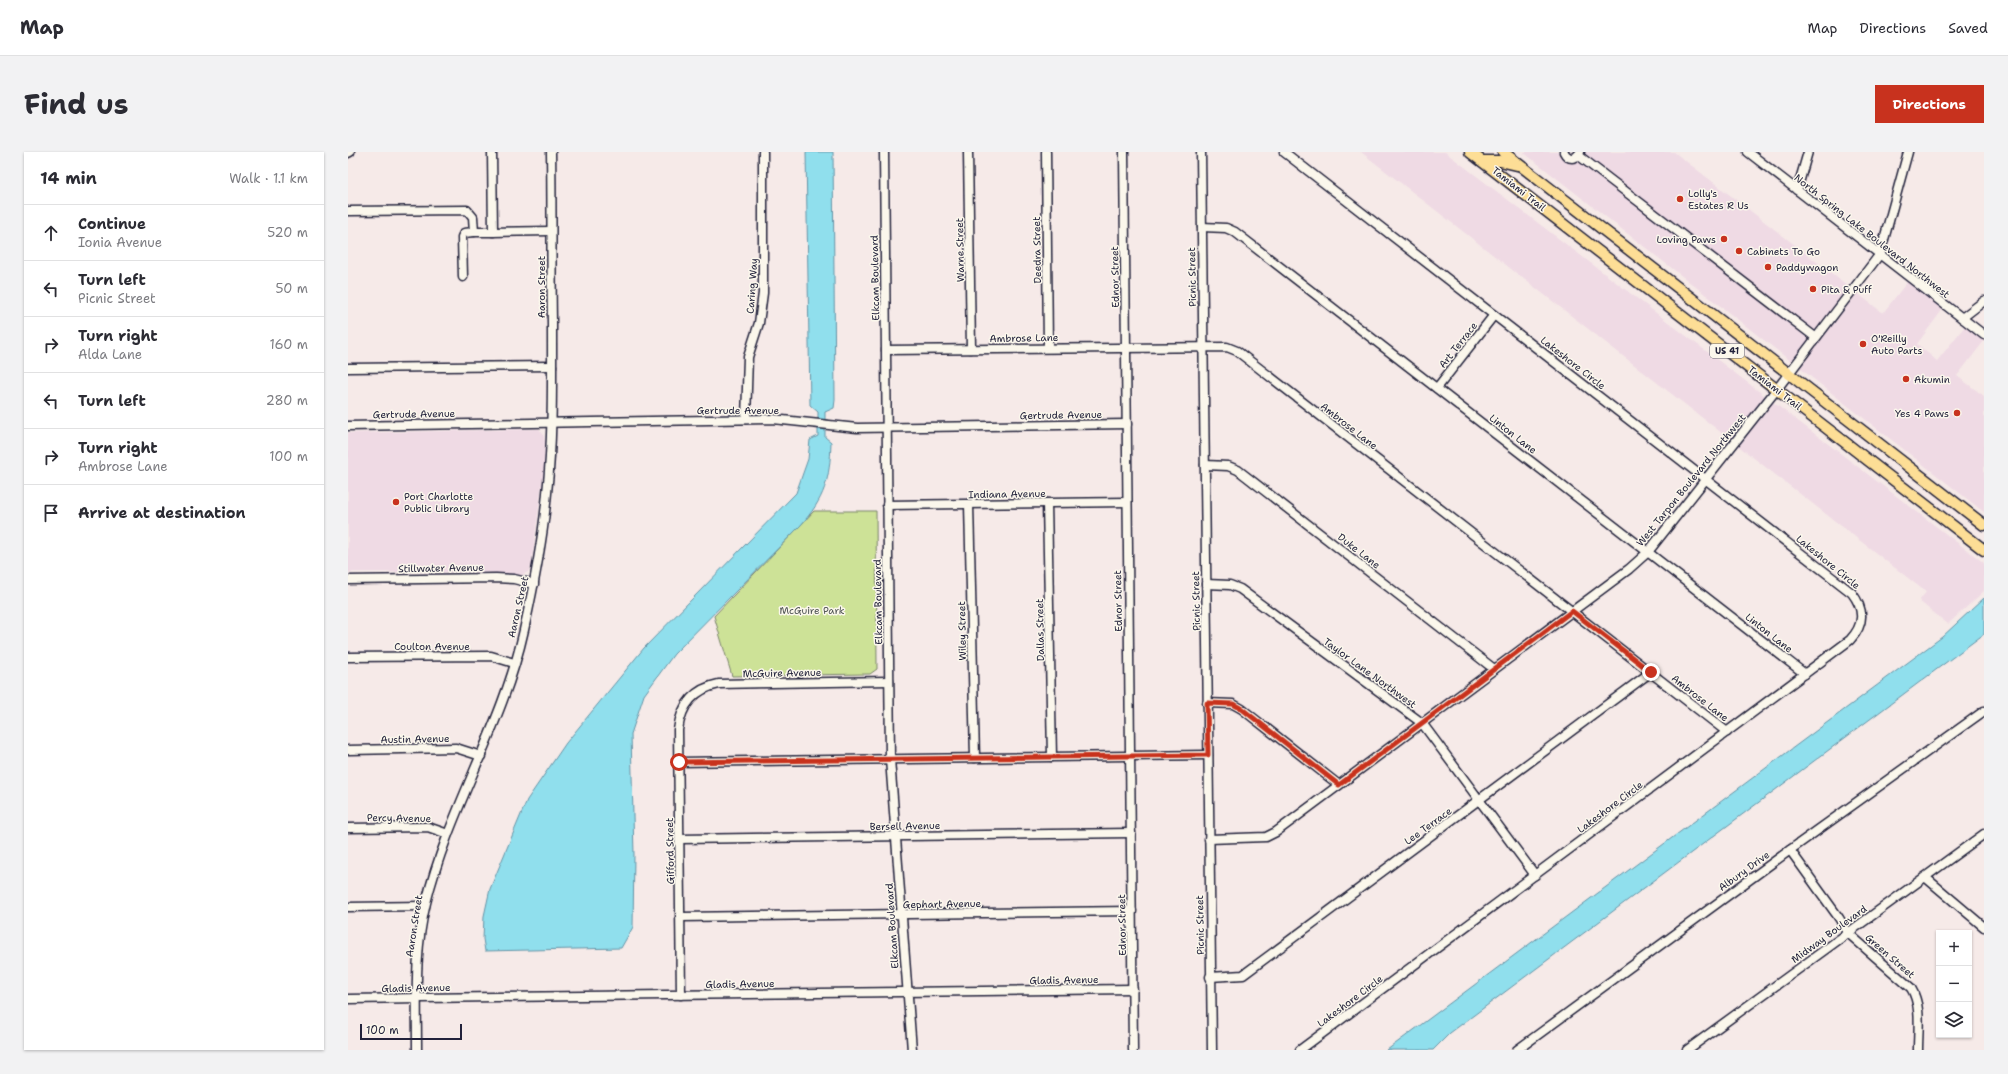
<!DOCTYPE html>
<html lang="en">
<head>
<meta charset="utf-8">
<style>
	body { margin:0; font-family:"Shantell Sans",sans-serif; background:#f2f2f3; color:#2b2b33 }
	.controls { position:absolute; right:12px; bottom:12px; display:grid; overflow:hidden; border-radius:0px; box-shadow:0 1px 3px #0004 }
	.controls button { width:36px; height:36px; display:grid; place-items:center; padding:0; border:0; border-bottom:1px solid #e1e1e2; background:#fff; color:#2b2b33; font:20px sans-serif }
	.scale { position:absolute; left:12px; bottom:10px; width:102px; box-sizing:border-box; padding-left:4px; border:2px solid #22223b; border-top:0; font-size:11px; line-height:14px; white-space:nowrap; color:#22223b; -webkit-text-stroke:3px #fbf7ec; paint-order:stroke }
	.stop { position:absolute; width:12px; height:12px; margin:-9px; border:3px solid #c8321e; border-radius:50%; background:#fff }
	.stop.end { background:#c8321e; border-color:#fff; box-shadow:0 1px 4px #0008 }
	.list { margin:0; padding:0; list-style:none }
	h2 { display:flex; justify-content:space-between; align-items:center; height:52px; margin:0; padding:0 16px; font-size:17px }
	h2 small { font-size:13px; font-weight:400; color:#7c7c81 }
	.list li { display:grid; grid-template-columns:26px 1fr auto; gap:12px; align-items:center; box-sizing:border-box; height:56px; padding:0 16px; border-top:1px solid #e1e1e2 }
	.list b { display:block; font-size:15px; white-space:nowrap }
	.list p { margin:0; font-size:13px; white-space:nowrap; color:#7c7c81 }
	.list em { font-size:13px; font-style:normal; color:#7c7c81 }
	.icon { flex:none; width:22px; height:22px; fill:none; stroke:currentColor; stroke-width:2; stroke-linecap:round; stroke-linejoin:round }
	.map { position:relative; flex:none; width:1636px; height:898px; overflow:hidden; border-radius:0px }
	header { display:flex; align-items:center; gap:24px; box-sizing:border-box; height:56px; padding:0 20px; background:#fff; border-bottom:1px solid #e1e1e2 }
	header strong { font-size:19px }
	nav { display:flex; gap:22px; margin-inline-start:auto; font-size:14px }
	.intro { display:flex; align-items:center; justify-content:space-between; box-sizing:border-box; height:96px; padding:0 24px }
	h1 { margin:0; font-size:28px }
	.button { padding:10px 18px; border-radius:0px; background:#c8321e; color:#fff; font-size:14px; font-weight:700 }
	main { display:flex; gap:24px; padding:0 24px }
	aside { flex:1; background:#fff; border-radius:0px; box-shadow:0 1px 3px #0004 }
	.map>svg:first-child { display:block }
</style>
</head>
<body>
<header>
<strong>Map</strong>
<nav><a>Map</a><a>Directions</a><a>Saved</a></nav>
</header>
<div class="intro"><h1>Find us</h1><a class="button">Directions</a></div>
<main>
<aside>
<h2>14 min<small>Walk · 1.1 km</small></h2>
<ul class="list">
<li><svg class="icon" aria-label="ahead" viewBox="0 0 24 24"><path d="M12 20V5M6 11l6-6 6 6"/></svg><div><b>Continue</b><p>Ionia Avenue</p></div><em>520 m</em></li>
<li><svg class="icon" aria-label="left" viewBox="0 0 24 24"><path d="M17 20v-9H6M10 6l-5 5 5 5"/></svg><div><b>Turn left</b><p>Picnic Street</p></div><em>50 m</em></li>
<li><svg class="icon" aria-label="right" viewBox="0 0 24 24"><path d="M7 20v-9h11M14 6l5 5-5 5"/></svg><div><b>Turn right</b><p>Alda Lane</p></div><em>160 m</em></li>
<li><svg class="icon" aria-label="left" viewBox="0 0 24 24"><path d="M17 20v-9H6M10 6l-5 5 5 5"/></svg><div><b>Turn left</b></div><em>280 m</em></li>
<li><svg class="icon" aria-label="right" viewBox="0 0 24 24"><path d="M7 20v-9h11M14 6l5 5-5 5"/></svg><div><b>Turn right</b><p>Ambrose Lane</p></div><em>100 m</em></li>
<li><svg class="icon" aria-label="arrive" viewBox="0 0 24 24"><path d="M6 21V4h12l-3 4 3 4H6"/></svg><div><b>Arrive at destination</b></div></li>
</ul>
</aside>
<div class="map">
<svg width="1636" height="898" viewBox="0 0 1636 898">
	<rect width="100%" height="100%" fill="#f6eae8"/>
	<filter id="ink" filterUnits="userSpaceOnUse"><feTurbulence type="fractalNoise" baseFrequency=".025" numOctaves="2"/><feDisplacementMap in="SourceGraphic" scale="8" xChannelSelector="R" yChannelSelector="G"/><feConvolveMatrix kernelMatrix="1 2 1 2 8 2 1 2 1" color-interpolation-filters="sRGB"/></filter>
	<g filter="url(#ink)">
		<!-- built -->
		<g fill="#efdae4">
			<polygon points="1013,0 1097,0 1636,411 1636,439 1600,472 1571,449 1578,440"/>
			<polygon points="1175,0 1326,0 1535,161 1560,129 1595,157 1569,192 1589,209 1617,174 1636,189 1609,224 1636,244 1636,360"/>
			<polygon points="191,277 195,282 197,289 196,317 183,415 180,420 174,423 168,423 136,420 0,420 0,281"/>
		</g>
		<!-- green -->
		<polygon fill="#cde297" stroke="#788269" points="466,359 528,359 529,517 522,522 384,524 366,464"/>
		<!-- water -->
		<g fill="#90dfed" stroke="#6493a6">
			<path d="M458,0h27l2,248 -1,8 -9,4v25l6,5c-1,38 -6,56 -31,84l-126,128 -30,41 -13,39 3,121 -1,72 -12,21 -136,3 -2,-12 1,-23 6,-27 37,-89 39,-57 78,-95 152,-155 12,-34 2,-19 8,-4v-24l-8,-7z"/>
			<polygon points="1636,446 1636,482 1102,881 1085,898 1039,898 1594,485"/>
		</g>
		<g fill="none" stroke-linecap="round" stroke-linejoin="round">
			<defs>
				<g id="minor">
					<polyline points="144,0 145,80 203,79"/>
					<polyline points="536,0 542,607 564,898"/>
					<polyline points="620,0 623,197"/>
					<polyline points="698,0 700,196"/>
					<polyline points="776,0 785,898"/>
					<polyline points="853,0 864,898"/>
					<path d="M936,0l568,441c13,17 12,32 -2,47l-550,410"/>
					<path d="M1216,0c4,8 12,8 16,0"/>
					<polyline points="1400,0 1636,183"/>
					<polyline points="0,1 2,0"/>
					<polyline points="1230,3 1467,185"/>
					<polyline points="1449,38 1460,0"/>
					<polyline points="0,59 119,58 125,65 126,80 145,80"/>
					<polyline points="854,75 878,76 887,80 1457,522"/>
					<polyline points="115,125 114,85 116,81 126,80"/>
					<polyline points="1614,166 1636,149"/>
					<polyline points="538,198 879,195 889,199 1379,580"/>
					<polyline points="0,216 204,214"/>
					<polyline points="1089,236 1146,163"/>
					<polyline points="398,267 400,205 411,171 415,141 415,0"/>
					<polyline points="0,274 425,267 509,276 779,272"/>
					<polyline points="857,313 880,314 890,318 1146,517"/>
					<polyline points="699,351 704,605"/>
					<polyline points="621,352 627,606"/>
					<polyline points="539,353 779,350"/>
					<polyline points="0,428 148,426 166,427 186,432"/>
					<polyline points="858,432 882,433 892,437 1074,571 1187,723"/>
					<polyline points="0,505 143,504 166,511"/>
					<polyline points="859,551 885,552 894,557 991,633"/>
					<polyline points="0,598 108,596 133,604"/>
					<polyline points="331,610 860,603"/>
					<polyline points="0,676 80,675 100,682"/>
					<polyline points="332,687 783,681"/>
					<polyline points="861,687 918,685 928,680 1281,417 1300,400 1429,237 1532,102 1560,0"/>
					<path d="M1442,698l49,68 9,15 63,55c11,18 7,41 7,62"/>
					<polyline points="1577,725 1636,775"/>
					<polyline points="0,755 77,754"/>
					<polyline points="333,765 784,759"/>
					<polyline points="862,825 895,823 1303,520"/>
					<path d="M333,843l-3,-265c3,-25 16,-41 41,-46l170,-3"/>
					<polyline points="0,847 785,837"/>
					<path d="M69,898c0,-48 -3,-100 9,-147 23,-94 77,-178 98,-273 10,-45 19,-91 23,-137 6,-56 5,-113 5,-170 -1,-57 0,-114 -1,-171"/>
					<polyline points="1169,898 1442,698 1636,559"/>
					<polyline points="1339,898 1636,682"/>
				</g>
				<g id="major">
					<polyline points="1122,0 1636,398"/>
					<polyline points="1155,0 1636,373"/>
					<polyline points="1134,9 1152,9 1169,13"/>
				</g>
			</defs>
			<!-- minor casing -->
			<use href="#minor" stroke="#22223b" stroke-width="11"/>
			<!-- major casing -->
			<use href="#major" stroke="#22223b" stroke-width="13"/>
			<!-- minor -->
			<use href="#minor" stroke="#fbf7ec" stroke-width="8"/>
			<!-- major -->
			<use href="#major" stroke="#fdde96" stroke-width="10"/>
		</g>
	</g>
	<g fill="none" stroke-linecap="round" stroke-linejoin="round" filter="url(#ink)">
		<!-- route -->
		<polyline stroke="#c8321e" stroke-width="5" points="331,610 860,603 859,551 885,552 894,557 991,633 1224,459 1303,520"/>
	</g>
	<!-- markers -->
	<g fill="#c8321e" stroke="#fbf7ec" stroke-width="1.5">
		<circle cx="1332" cy="47" r="4"/>
		<circle cx="1376" cy="87" r="4"/>
		<circle cx="1391" cy="99" r="4"/>
		<circle cx="1420" cy="115" r="4"/>
		<circle cx="1465" cy="137" r="4"/>
		<circle cx="1515" cy="192" r="4"/>
		<circle cx="1558" cy="227" r="4"/>
		<circle cx="1609" cy="261" r="4"/>
		<circle cx="48" cy="350" r="4"/>
	</g>
	<g text-anchor="middle" dominant-baseline="central" stroke-width="3" stroke-linejoin="round" paint-order="stroke">
		<!-- shield labels -->
		<rect fill="#fbf7ec" stroke="#636270" stroke-width="1" x="1362" y="192" width="34" height="14" rx="3"/>
		<g font-size="9" font-weight="bold" fill="#22223b">
			<text x="1379" y="199">US 41</text>
		</g>
		<!-- street labels -->
		<g font-size="10" fill="#22223b" stroke="#fbf7ec">
			<text transform="translate(1171 37) rotate(38)">Tamiami Trail</text>
			<text transform="translate(1524 84) rotate(38)">North Spring Lake Boulevard Northwest</text>
			<text transform="translate(612 98) rotate(-91)">Warne Street</text>
			<text transform="translate(689 98) rotate(-91)">Deedra Street</text>
			<text transform="translate(767 125) rotate(-91)">Ednor Street</text>
			<text transform="translate(844 125) rotate(-91)">Picnic Street</text>
			<text transform="translate(527 126) rotate(-91)">Elkcam Boulevard</text>
			<text transform="translate(404 134) rotate(-86)">Caring Way</text>
			<text transform="translate(193 135) rotate(-90)">Aaron Street</text>
			<text transform="translate(676 186) rotate(-1)">Ambrose Lane</text>
			<text transform="translate(1110 193) rotate(-52)">Art Terrace</text>
			<text transform="translate(1225 211) rotate(38)">Lakeshore Circle</text>
			<text transform="translate(1427 236) rotate(38)">Tamiami Trail</text>
			<text x="390" y="258">Gertrude Avenue</text>
			<text transform="translate(66 262) rotate(-1)">Gertrude Avenue</text>
			<text transform="translate(713 263) rotate(-1)">Gertrude Avenue</text>
			<text transform="translate(1001 274) rotate(38)">Ambrose Lane</text>
			<text transform="translate(1165 282) rotate(38)">Linton Lane</text>
			<text transform="translate(1343 328) rotate(-51)">West Tarpon Boulevard Northwest</text>
			<text transform="translate(659 342) rotate(-1)">Indiana Avenue</text>
			<text transform="translate(1011 399) rotate(38)">Duke Lane</text>
			<text transform="translate(1480 410) rotate(39)">Lakeshore Circle</text>
			<text transform="translate(93 416) rotate(-1)">Stillwater Avenue</text>
			<text transform="translate(770 449) rotate(-91)">Ednor Street</text>
			<text transform="translate(848 449) rotate(-91)">Picnic Street</text>
			<text transform="translate(530 450) rotate(-91)">Elkcam Boulevard</text>
			<text transform="translate(170 455) rotate(-77)">Aaron Street</text>
			<text transform="translate(692 478) rotate(-91)">Dallas Street</text>
			<text transform="translate(614 479) rotate(-91)">Wiley Street</text>
			<text transform="translate(1421 481) rotate(38)">Linton Lane</text>
			<text x="84" y="494">Coulton Avenue</text>
			<text transform="translate(434 521) rotate(-1)">McGuire Avenue</text>
			<text transform="translate(1022 521) rotate(36)">Taylor Lane Northwest</text>
			<text transform="translate(1352 546) rotate(38)">Ambrose Lane</text>
			<text transform="translate(67 587) rotate(-1)">Austin Avenue</text>
			<text transform="translate(1262 655) rotate(-37)">Lakeshore Circle</text>
			<text transform="translate(51 666) rotate(1)">Percy Avenue</text>
			<text transform="translate(557 674) rotate(-1)">Bersell Avenue</text>
			<text transform="translate(1080 674) rotate(-36)">Lee Terrace</text>
			<text transform="translate(322 699) rotate(-91)">Gifford Street</text>
			<text transform="translate(1396 719) rotate(-36)">Albury Drive</text>
			<text transform="translate(594 752) rotate(-1)">Gephart Avenue</text>
			<text transform="translate(774 773) rotate(-91)">Ednor Street</text>
			<text transform="translate(852 773) rotate(-91)">Picnic Street</text>
			<text transform="translate(66 774) rotate(-81)">Aaron Street</text>
			<text transform="translate(544 774) rotate(-94)">Elkcam Boulevard</text>
			<text transform="translate(1481 782) rotate(-36)">Midway Boulevard</text>
			<text transform="translate(1542 804) rotate(41)">Green Street</text>
			<text transform="translate(716 828) rotate(-1)">Gladis Avenue</text>
			<text transform="translate(392 832) rotate(-1)">Gladis Avenue</text>
			<text transform="translate(68 836) rotate(-1)">Gladis Avenue</text>
			<text transform="translate(1002 849) rotate(-37)">Lakeshore Circle</text>
		</g>
		<!-- poi labels -->
		<g font-size="10" fill="#22223b" stroke="#fbf7ec" text-anchor="start">
			<text x="1340" y="41">Lolly's<tspan x="1340" dy="12">Estates R Us</tspan></text>
			<text x="1368" y="87" text-anchor="end">Loving Paws</text>
			<text x="1399" y="99">Cabinets To Go</text>
			<text x="1428" y="115">Paddywagon</text>
			<text x="1473" y="137">Pita &amp; Puff</text>
			<text x="1523" y="186">O'Reilly<tspan x="1523" dy="12">Auto Parts</tspan></text>
			<text x="1566" y="227">Akumin</text>
			<text x="1601" y="261" text-anchor="end">Yes 4 Paws</text>
			<text x="56" y="344">Port Charlotte<tspan x="56" dy="12">Public Library</tspan></text>
		</g>
		<!-- park labels -->
		<g font-size="10" fill="#4d5252" stroke="#fbf7ec">
			<text x="464" y="458">McGuire Park</text>
		</g>
	</g>
</svg>
<div class="controls">
<button>+</button>
<button>−</button>
<button><svg class="icon" aria-label="layers" viewBox="0 0 24 24"><path d="M12 4l9 5-9 5-9-5zM3 14l9 5 9-5"/></svg></button>
</div>
<div class="scale">100 m</div>
<div class="stop" style="left:331px;top:610px"></div>
<div class="stop end" style="left:1303px;top:520px"></div>
</div>
</main>
</body>
</html>
